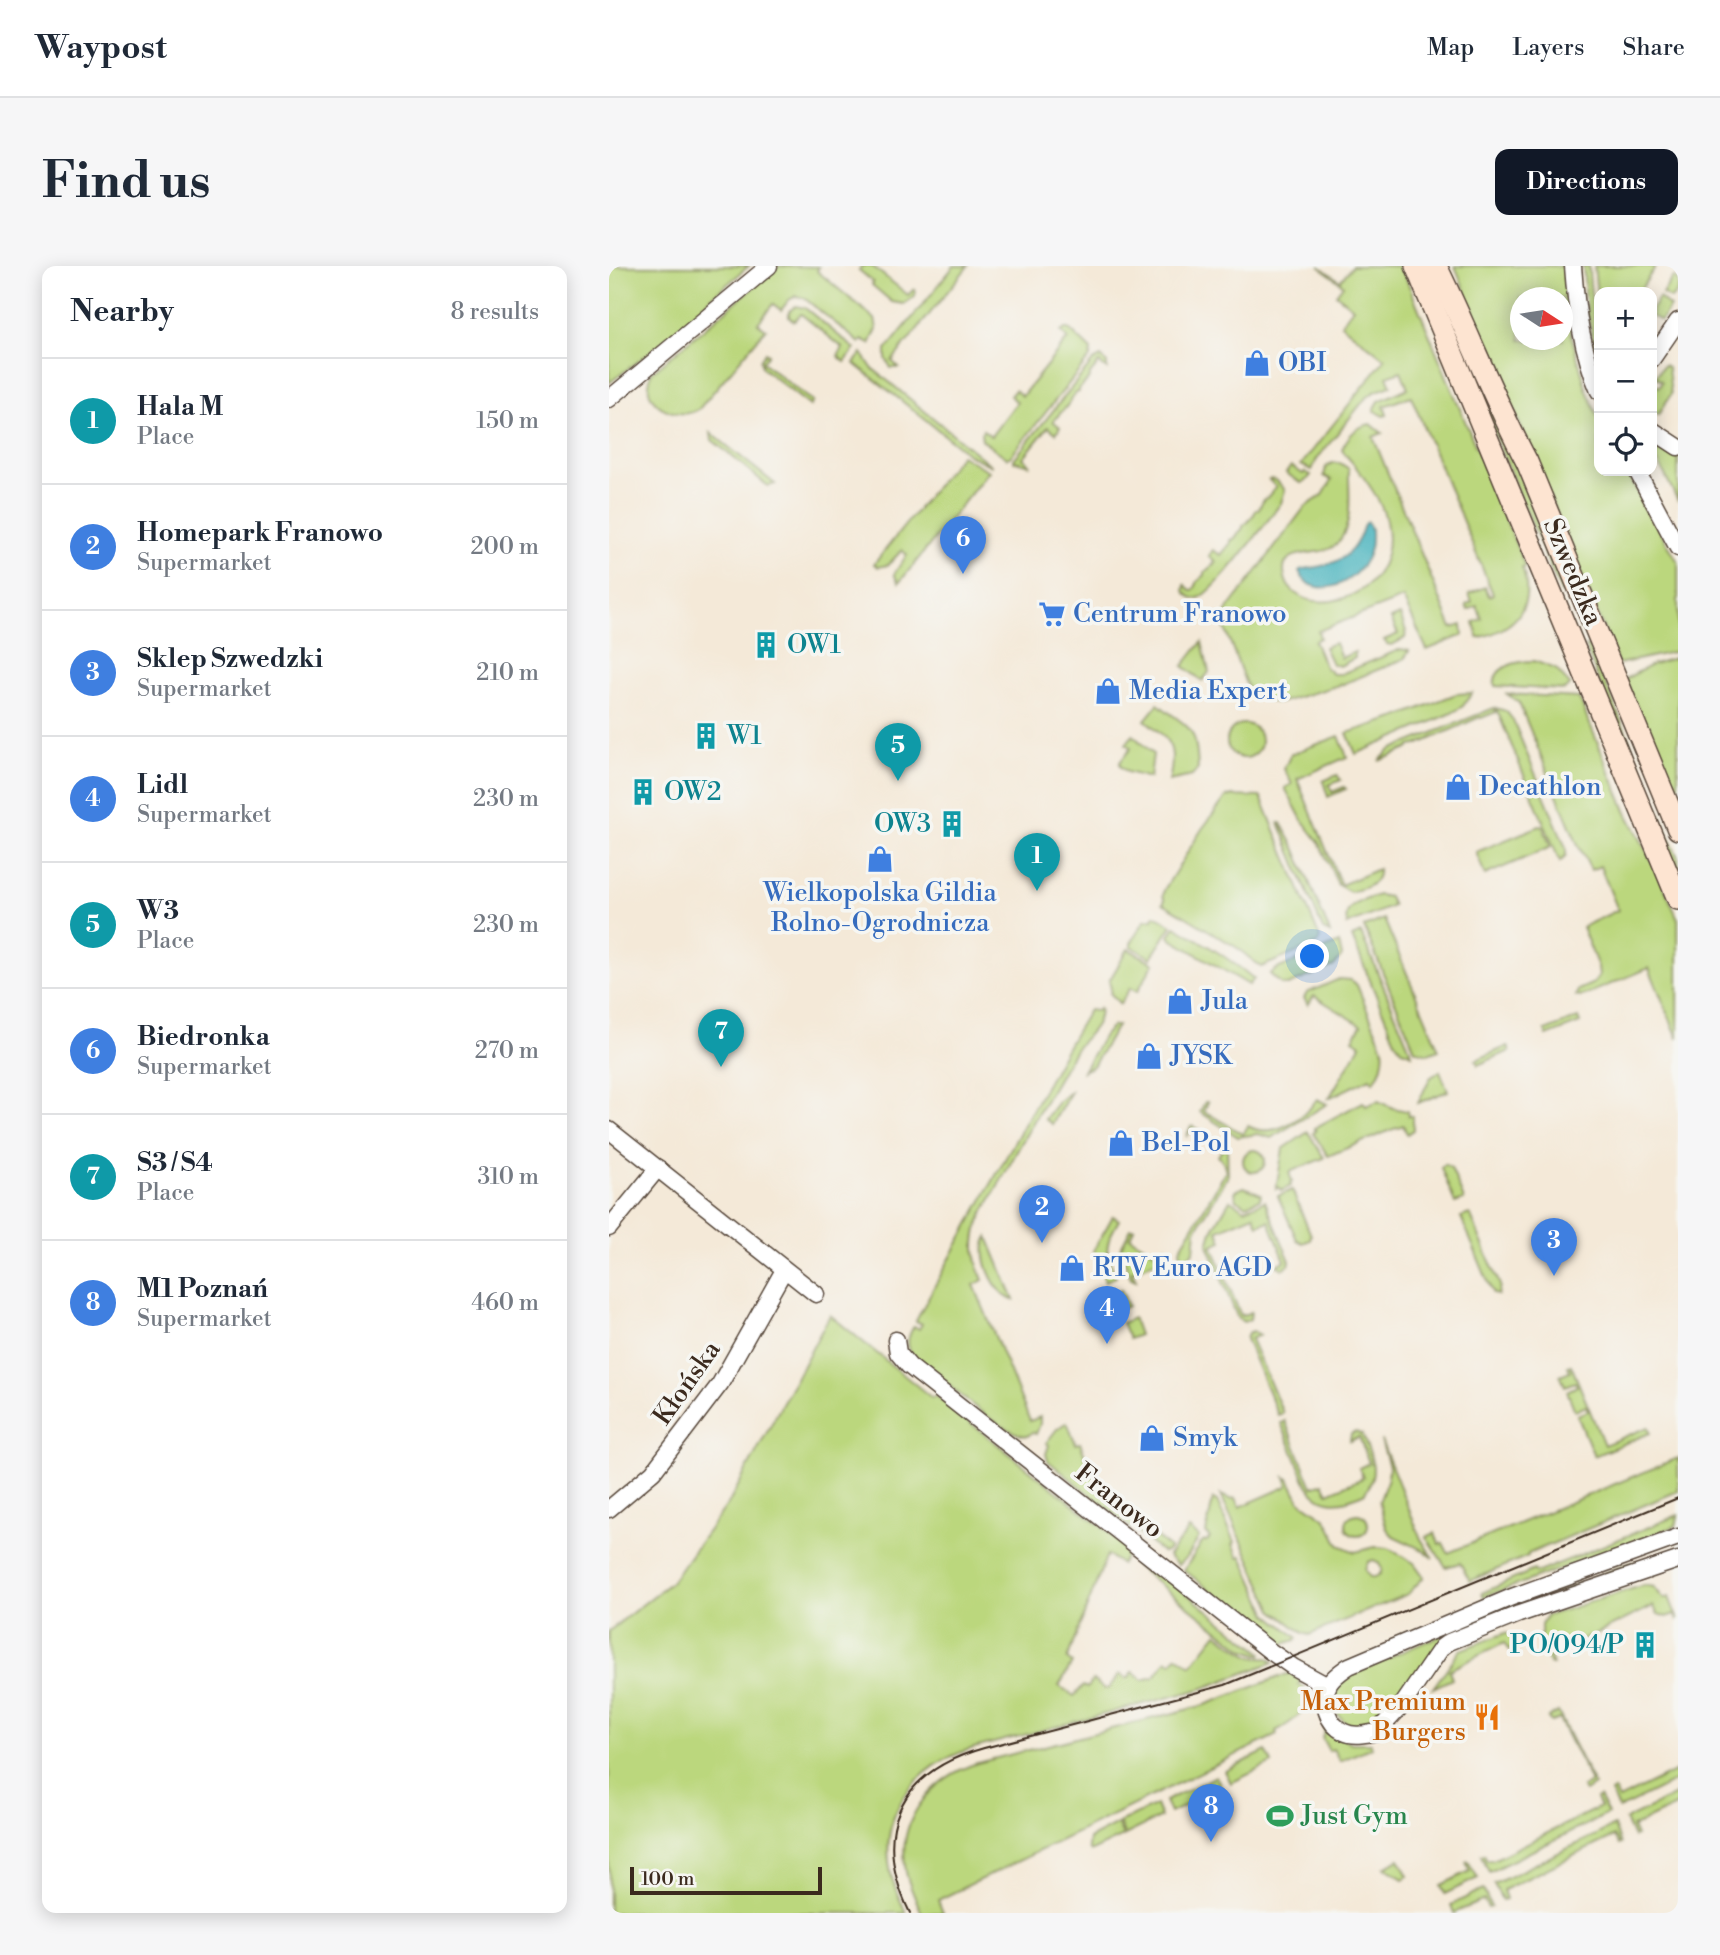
<!DOCTYPE html>
<html lang="en">
<head>
<meta charset="utf-8">
<style>
	body { margin:0; font-family:"Libre Bodoni",serif; background:#f6f6f7; color:#1f2937 }
	.controls { position:absolute; right:21px; top:21px; display:grid; overflow:hidden; border-radius:14px; box-shadow:0 4px 18px #0003 }
	.controls button { width:63px; height:63px; display:grid; place-items:center; padding:0; border:0; border-bottom:2px solid #e0e1e3; background:#fff; color:#1f2937; font:35px sans-serif }
	.compass { position:absolute; left:901px; top:21px; width:63px; height:63px; border-radius:50%; background:#fff; box-shadow:0 4px 18px #0003; rotate:102deg }
	.scale { position:absolute; left:21px; bottom:18px; width:192px; box-sizing:border-box; padding-left:7px; border:4px solid #3b2a1e; border-top:0; font-size:19px; line-height:24px; white-space:nowrap; color:#3b2a1e; -webkit-text-stroke:5px #f6f6f2; paint-order:stroke }
	.you { position:absolute; left:704px; top:691px; width:24px; height:24px; margin:-18px; border:5px solid #fff; border-radius:50%; background:#1a73e8; box-shadow:0 0 0 10px #1a73e833 }
	.badge { display:grid; place-items:center; width:46px; height:46px; border-radius:50%; background:#111827; color:#fff; font-size:23px; font-weight:700 }
	.pin { position:absolute; translate:-50% -58px; filter:drop-shadow(0 2px 4px #0008) }
	.pin::after { content:''; position:absolute; top:37px; width:24px; height:21px; background:inherit; clip-path:polygon(0 0,100% 0,50% 100%) }
	.list { margin:0; padding:0; list-style:none }
	h2 { display:flex; justify-content:space-between; align-items:center; height:91px; margin:0; padding:0 28px; font-size:30px }
	h2 small { font-size:23px; font-weight:400; color:#747a83 }
	.list li { display:grid; grid-template-columns:46px 1fr auto; gap:21px; align-items:center; box-sizing:border-box; height:126px; padding:0 28px; border-top:2px solid #e0e1e3 }
	.list b { display:block; font-size:26px; white-space:nowrap }
	.list p { margin:0; font-size:23px; white-space:nowrap; color:#747a83 }
	.list em { font-size:23px; font-style:normal; color:#747a83 }
	.icon { flex:none; width:38px; height:38px; fill:none; stroke:currentColor; stroke-width:2; stroke-linecap:round; stroke-linejoin:round }
	.map { position:relative; flex:none; width:1069px; height:1647px; overflow:hidden; border-radius:14px }
	header { display:flex; align-items:center; gap:42px; box-sizing:border-box; height:98px; padding:0 35px; background:#fff; border-bottom:2px solid #e0e1e3 }
	header strong { font-size:33px }
	nav { display:flex; gap:38px; margin-inline-start:auto; font-size:24px }
	.intro { display:flex; align-items:center; justify-content:space-between; box-sizing:border-box; height:168px; padding:0 42px }
	h1 { margin:0; font-size:49px }
	.button { padding:18px 32px; border-radius:14px; background:#111827; color:#fff; font-size:24px; font-weight:700 }
	main { display:flex; gap:42px; padding:0 42px }
	aside { flex:1; background:#fff; border-radius:14px; box-shadow:0 4px 18px #0003 }
	.map>svg:first-child { display:block }
</style>
</head>
<body>
<header>
<strong>Waypost</strong>
<nav><a>Map</a><a>Layers</a><a>Share</a></nav>
</header>
<div class="intro"><h1>Find us</h1><a class="button">Directions</a></div>
<main>
<aside>
<h2>Nearby<small>8 results</small></h2>
<ul class="list">
<li><span class="badge" style="background:#0f9aa8">1</span><div><b>Hala M</b><p>Place</p></div><em>150 m</em></li>
<li><span class="badge" style="background:#3f7fe0">2</span><div><b>Homepark Franowo</b><p>Supermarket</p></div><em>200 m</em></li>
<li><span class="badge" style="background:#3f7fe0">3</span><div><b>Sklep Szwedzki</b><p>Supermarket</p></div><em>210 m</em></li>
<li><span class="badge" style="background:#3f7fe0">4</span><div><b>Lidl</b><p>Supermarket</p></div><em>230 m</em></li>
<li><span class="badge" style="background:#0f9aa8">5</span><div><b>W3</b><p>Place</p></div><em>230 m</em></li>
<li><span class="badge" style="background:#3f7fe0">6</span><div><b>Biedronka</b><p>Supermarket</p></div><em>270 m</em></li>
<li><span class="badge" style="background:#0f9aa8">7</span><div><b>S3 / S4</b><p>Place</p></div><em>310 m</em></li>
<li><span class="badge" style="background:#3f7fe0">8</span><div><b>M1 Poznań</b><p>Supermarket</p></div><em>460 m</em></li>
</ul>
</aside>
<div class="map">
<svg width="1069" height="1647" viewBox="0 0 1069 1647">
	<rect width="100%" height="100%" fill="#f6f6f2"/>
	<filter id="ink" filterUnits="userSpaceOnUse"><feTurbulence type="fractalNoise" baseFrequency=".0143" numOctaves="2"/><feDisplacementMap in="SourceGraphic" scale="14" xChannelSelector="R" yChannelSelector="G"/><feConvolveMatrix kernelMatrix="1 2 1 2 8 2 1 2 1" color-interpolation-filters="sRGB"/></filter>
	<filter id="wash" filterUnits="userSpaceOnUse"><feTurbulence type="fractalNoise" baseFrequency=".00686" numOctaves="4" result="noise"/><feDisplacementMap in="SourceGraphic" scale="28" xChannelSelector="R" yChannelSelector="G"/><feGaussianBlur stdDeviation="1.57" result="paint"/><feColorMatrix in="noise" values="0 0 0 0 0 0 0 0 0 0 0 0 0 0 0 0 0 1.4 0 .05"/><feComposite in="paint" operator="in"/></filter>
	<g filter="url(#wash)">
		<rect width="100%" height="100%" fill="#f4e9d8"/>
		<!-- green -->
		<g fill="#bbd77d" stroke="#7b804e" stroke-width="2" fill-rule="evenodd">
			<polygon points="0,0 140,0 102,32 81,56 0,117"/>
			<path d="M170,0l40,1 -2,4 58,48 2,10 -7,15 -8,-4 -2,3 -56,-45 -8,-2 -7,4 -8,10 -8,-6 -15,19 8,6 -67,80c-16,10 -44,2 -50,-18 -1,-6 1,-12 2,-18z"/>
			<polygon points="253,0 263,0 299,29 305,23 307,26 305,31 295,38 283,36 263,19 264,16 250,4"/>
			<polygon points="345,0 359,0 283,95 290,102 282,102 277,93 277,84"/>
			<path d="M710,0l21,15 12,-15h49l124,300 -3,2c14,39 -7,61 -44,70l-4,-16 8,-3 -5,-13 -9,4 -2,-5 6,-3 -3,-8 16,-7 4,9 4,-2 -82,-198 -27,10 3,9 -4,1 -9,-6 5,-9 29,-13 -7,-17 -14,5 4,10 -17,6 -9,7 -48,60 -5,11 -11,-5 84,-106 -44,-35 12,-16 -17,-14 7,-9z"/>
			<polygon points="815,0 827,7 957,322 954,327 952,327"/>
			<path d="M846,0h109l8,72 14,50 13,32v51h27l52,91v89l-60,13zM912,32h42v42h-42z"/>
			<path d="M974,0h6c0,34 10,66 10,99l-12,-52z"/>
			<polygon points="985,0 1047,0 1030,26 990,26 990,48"/>
			<polygon points="1064,11 1069,15 1069,25 1062,33 1053,28"/>
			<polygon points="1050,32 1061,41 1052,55 1043,50 1043,43"/>
			<polygon points="187,40 196,42 246,83 236,96 229,90 234,82 192,48 185,55 180,51 180,45"/>
			<polygon points="460,63 482,84 481,91 401,191 398,192 373,174 372,167 374,164 382,170 408,136 401,130 406,124 413,130 459,73 452,66 456,63"/>
			<polygon points="156,86 159,88 153,96 204,136 201,140 153,102 151,94"/>
			<polygon points="253,87 263,102 383,200 362,190 245,97"/>
			<polygon points="492,91 498,97 498,103 490,97 481,108 481,112 470,123 470,126 467,127 457,141 444,155 451,161 447,167 439,161 414,192 422,199 405,195 405,193 484,95"/>
			<polygon points="1055,99 1059,101 1062,128 1049,149 1043,144 1043,117 1050,121 1053,116 1046,111"/>
			<path d="M762,158l11,9 -9,4 79,191 10,-3 1,10 -36,15 -24,-52 -85,33 2,7 -6,3 11,26 8,7h8l60,-25 8,2 -5,8 -61,25 -64,19c-10,-1 -26,-8 -32,-16l-24,-64v-7l82,-109 18,-12 9,-15 -8,-4 2,-9 6,-4h8l9,6c-1,25 7,64 -18,79 -13,8 -49,0 -47,24 4,52 120,35 102,-51 -3,-17 -17,-37 -28,-51 -5,-8 -12,-13 -16,-21 6,-13 14,-23 29,-25z"/>
			<polygon points="102,167 166,218 159,220 103,174"/>
			<polygon points="1056,178 1069,187 1069,235 1047,191 1048,186"/>
			<polygon points="352,189 380,205 290,317 285,308 298,289 293,284 279,299 269,301 265,298"/>
			<polygon points="682,200 694,208 696,206 702,209 698,214 692,217 677,207"/>
			<path d="M662,213l5,1 9,10 -4,13c-12,16 -68,93 -83,95 -7,1 -10,-2 -14,-7l1,-6 7,6 4,-5v-3l9,-8v-3l11,-10 -7,-6 4,-6 8,5 10,-12v-3l3,-1 9,-11v-3l3,-1 9,-11v-3h3l6,-11 3,-1 9,-11 -7,-7z"/>
			<polygon points="791,349 797,365 796,372 783,379 778,378 775,374 789,368 782,353"/>
			<polygon points="593,376 600,406 593,415 574,400"/>
			<polygon points="726,377 732,392 746,386 746,392 731,400 723,398 715,381"/>
			<polygon points="976,380 980,380 983,384 1069,592 1069,613"/>
			<polygon points="1069,391 1069,543 1016,413 1044,398"/>
			<path d="M925,395l22,8 14,16 -6,5 -69,-4c-3,-20 23,-25 39,-25z"/>
			<polygon points="863,427 854,440 841,448 747,488 738,467 789,451 847,428"/>
			<polygon points="898,428 970,432 1018,547 1050,609 1069,653 1069,772 1040,702 971,731 967,730 969,724 985,717 990,710 989,701 973,661 1009,644 991,600 982,604 968,577 910,437"/>
			<path d="M549,438c32,26 38,19 40,65l-6,7 -23,5c8,-34 2,-40 -24,-61z"/>
			<polygon points="885,442 887,446 872,452 871,451 808,479 801,480 801,482 770,495 781,484"/>
			<polygon points="887,442 897,445 904,454 957,582 957,590 951,596"/>
			<circle cx="635" cy="475" r="17"/>
			<polygon points="524,469 544,488 541,512 518,506 511,500 511,496 522,482 517,478"/>
			<path d="M730,470l8,21 -50,22 44,106 37,-16c2,16 -15,20 -28,23l-12,-7 -19,-43 -17,-22 -17,-32 7,-4 -8,-15 7,-15z"/>
			<polygon points="728,509 732,514 720,519 723,526 735,521 737,523 719,531 714,515"/>
			<polygon points="618,530 652,531 711,672 708,678 652,701 627,681 554,637 556,634 554,630 555,624 593,563"/>
			<polygon points="670,557 672,557 687,584 721,667 714,664"/>
			<polygon points="933,559 942,581 876,609 867,586"/>
			<path d="M769,629l11,2 4,9 -46,19c-5,-21 16,-24 31,-30z"/>
			<polygon points="546,649 563,659 542,692 522,680 522,677 536,654 544,653"/>
			<polygon points="775,653 830,784 819,788 806,784 755,661"/>
			<path d="M566,660c28,16 54,32 79,53l-5,6 -78,-46 -2,-3z"/>
			<polygon points="752,667 803,788 793,784 786,775 743,671"/>
			<polygon points="730,677 733,690 725,700 679,719 673,719 661,708 668,703"/>
			<polygon points="519,683 545,697 528,726 521,722 511,738 501,727 502,723 500,715"/>
			<path d="M730,713l12,1 6,5 26,63c2,11 -2,26 -10,34l-3,-4 -41,20 32,-54 -8,-5 8,-14 -47,-29 -6,9 -4,-7 3,-5z"/>
			<path d="M490,742c4,18 -17,30 -26,45 -32,53 -61,108 -91,162 -10,23 -9,43 1,65l-9,5 56,136 10,-4v7l-4,10 -4,-2 -4,4c-28,-1 -91,-62 -115,-81 -8,-10 -5,-19 1,-29l5,3 3,-5 -6,-3 12,-23 143,-258 18,-30 7,1z"/>
			<polygon points="969,752 971,757 938,770 936,765"/>
			<polygon points="504,760 508,760 484,800 474,805 495,769"/>
			<polygon points="899,780 901,785 869,799 867,794"/>
			<polygon points="831,805 839,825 809,837 821,812"/>
			<polygon points="463,824 443,858 436,853 449,836"/>
			<path d="M708,833l10,5 -56,34 -13,-4 -20,3 -38,-25 5,-10h3l-4,9 39,23 5,-8c24,13 55,-6 69,-27z"/>
			<polygon points="769,835 784,842 798,845 799,850 804,850 804,864 798,868 794,859 719,890 704,867 707,865 705,862 754,836 757,840"/>
			<polygon points="584,860 618,882 619,910 587,964 585,985 578,991 572,989 571,983 617,905 614,895 609,890 614,882 583,864 577,871 581,862"/>
			<polygon points="699,866 715,892 680,906 683,916 681,917 682,920 672,925 670,921 667,923 674,883"/>
			<circle cx="645" cy="895" r="11"/>
			<polygon points="835,898 842,902 855,934 846,937 832,902"/>
			<polygon points="635,921 652,928 651,933 637,939 627,933 626,925"/>
			<polygon points="683,924 702,969 701,974 694,977 688,974 669,930"/>
			<polygon points="621,934 636,943 656,935 681,995 680,999 674,1003 668,999 676,995 660,955 649,959 645,949 609,964 613,975 603,979 632,1050 642,1046 641,1053 635,1056 629,1053 599,979 603,965"/>
			<polygon points="861,948 891,1019 889,1029 884,1028 852,951"/>
			<path d="M504,950l6,4c-15,26 -15,29 -3,57l-11,4 -12,-30z"/>
			<polygon points="522,962 525,962 521,971 551,989 556,980 561,999 558,1001 554,992 523,1005 527,1014 522,1012 511,983"/>
			<path d="M379,971l26,63h-1c-19,-6 -36,-46 -25,-63z"/>
			<polygon points="512,1024 519,1040 508,1045 502,1029"/>
			<path d="M221,1049l102,83 3,-3 191,151 1,8 -6,10 -14,-9 -40,104 5,4 -13,23 15,10 9,-10 4,2 6,-8 11,9 5,-1 11,-14 7,5 6,-7 10,8 11,-3 13,-17 5,3 5,-7 14,10 26,-33c15,11 32,28 51,25l6,4 -73,27 -227,59c-59,17 -98,67 -82,130 3,12 9,24 14,35h-297v-282l62,-49 59,-81z"/>
			<polygon points="524,1052 530,1069 520,1073 513,1057"/>
			<polygon points="644,1065 651,1069 642,1073 674,1147 669,1149 637,1073 639,1067"/>
			<polygon points="962,1099 995,1179 1039,1161 1041,1167 985,1190 968,1149 979,1145 977,1140 966,1145 958,1125 968,1120 966,1116 956,1120 951,1109 961,1105 959,1100"/>
			<path d="M676,1155l27,66 11,-4 5,10 35,-15 -4,-10 10,-5 -10,-26 -9,4 1,-7 5,-2 6,2c9,22 18,37 3,59 -22,11 -43,15 -58,-8l-26,-62z"/>
			<polygon points="458,1156 467,1178 471,1177 488,1219 523,1247 522,1251 529,1257 525,1261 522,1262 439,1195 437,1188 440,1179 437,1177 448,1163"/>
			<polygon points="772,1174 812,1273 824,1292 814,1284 784,1270 778,1263 770,1236 779,1212 780,1201"/>
			<polygon points="1069,1192 1069,1225 919,1288 919,1290 861,1315 851,1297 837,1301 817,1271 826,1267 830,1278 834,1277 839,1287"/>
			<path d="M676,1211l4,2 11,22 26,18 13,26 16,7 20,-5 13,1 26,15 10,14 -16,17 -99,41 -6,-2 -30,-23 -52,-115 9,4 6,-1 4,9 48,-21zM764,1294l5,2 4,7 -2,5 -5,3h-5l-5,-7 3,-8z"/>
			<polygon points="604,1233 608,1235 626,1276 624,1278 630,1291 633,1290 659,1348 688,1371 687,1374 671,1379 575,1304 594,1275 598,1275 601,1272 597,1267"/>
			<circle cx="748" cy="1259" r="11"/>
			<polygon points="1069,1249 1067,1260 875,1331 873,1327 925,1304 927,1307"/>
			<polygon points="531,1259 561,1282 557,1286 554,1287 528,1266"/>
			<polygon points="580,1263 590,1271 579,1290 569,1299 559,1290"/>
			<polygon points="530,1295 536,1295 653,1387 652,1389 634,1383 525,1298"/>
			<polygon points="1038,1296 1039,1298 927,1334 1021,1297"/>
			<polygon points="1035,1319 1045,1321 1055,1333 1060,1331 1069,1354 1066,1348 1057,1351 1049,1348 1044,1340 941,1390 944,1399 941,1399 928,1371 932,1369 932,1359 937,1350"/>
			<path d="M875,1351l1,3 -37,16 -71,88c-36,15 -59,-26 -28,-50z"/>
			<polygon points="896,1367 906,1371 911,1380 900,1385 895,1377 840,1404 843,1413 824,1422 851,1384"/>
			<path d="M681,1407l11,8 -2,3c24,16 -7,39 -23,47l1,4 -339,165 5,13h-21c-6,-13 -13,-26 -16,-41 -10,-52 24,-93 71,-109l228,-58z"/>
			<polygon points="949,1446 985,1519 976,1525 973,1521 982,1516 950,1453 942,1456 939,1452"/>
			<polygon points="716,1464 742,1477 761,1477 763,1481 731,1495 724,1483 720,1485 713,1472"/>
			<polygon points="657,1485 663,1497 622,1517 616,1505"/>
			<polygon points="1069,1504 1069,1514 1010,1543 1002,1526 1005,1524 1010,1533"/>
			<polygon points="607,1510 613,1522 561,1547 556,1535"/>
			<polygon points="1069,1528 1069,1539 1023,1561 1027,1570 1024,1571 1016,1554"/>
			<polygon points="990,1531 999,1548 880,1606 872,1589 875,1588 878,1594 884,1594 991,1541 987,1533"/>
			<polygon points="547,1539 552,1551 516,1569 510,1557"/>
			<polygon points="508,1558 514,1570 481,1586 479,1581 480,1573"/>
			<polygon points="1005,1560 1012,1578 1010,1579 1005,1570 894,1624 897,1633 893,1634 885,1618"/>
			<polygon points="790,1593 799,1610 794,1613 776,1601"/>
			<polygon points="859,1595 869,1612 836,1628 832,1619 861,1605 857,1596"/>
			<polygon points="874,1623 882,1641 879,1642 875,1634 845,1647 842,1639"/>
		</g>
		<!-- water -->
		<path fill="#42b1bc" stroke="#3e6e6d" stroke-width="2" d="M758,256c5,6 4,9 4,16 1,41 -57,69 -72,33l3,-2c33,-3 53,-11 62,-45z"/>
	</g>
	<g filter="url(#ink)">
		<g fill="none" stroke-linecap="round" stroke-linejoin="round">
			<defs>
				<g id="street">
					<path d="M964,0c3,43 9,85 26,125"/>
					<polyline points="1043,93 1069,55"/>
					<polyline points="0,133 160,0"/>
					<polyline points="1043,164 1069,181"/>
					<polyline points="1028,205 1069,282"/>
					<polyline points="0,864 207,1028"/>
					<polyline points="0,962 49,902"/>
					<polyline points="287,1074 289,1087 300,1100 661,1385 684,1401 719,1420"/>
					<polyline points="0,1243 44,1206 111,1118 175,1004"/>
					<path d="M1069,1271l-166,60 -163,69c-7,5 -15,10 -20,18 -9,17 -2,40 15,48 10,5 22,2 33,0l26,-28 39,-57 7,-5 70,-28 159,-54"/>
				</g>
				<g id="secondary">
					<polyline points="807,0 1069,633"/>
					<path d="M827,0c32,65 57,132 91,196l151,367"/>
				</g>
			</defs>
			<!-- street casing -->
			<use href="#street" stroke="#57473a" stroke-width="19"/>
			<!-- secondary casing -->
			<use href="#secondary" stroke="#57473a" stroke-width="24"/>
			<!-- street -->
			<use href="#street" stroke="#fff" stroke-width="16"/>
			<!-- secondary -->
			<use href="#secondary" stroke="#fde4d1" stroke-width="21"/>
			<!-- tram -->
			<path stroke="#3b2a1e" stroke-width="2" d="M301,1647c-39,-80 -13,-141 74,-165l241,-63 453,-187"/>
		</g>
	</g>
	<!-- icons -->
	<defs>
		<symbol id="shop-bare" viewBox="-9 -9 18 18"><path d="M-5-2.5h2.3a2.7 3.5 0 0 1 5.4 0H5L5.5 6h-11ZM-1.5-2.5h3a1.5 2.3 0 0 0-3 0Z" fill="#3f7fe0" stroke="#f6f6f2" stroke-width="2.5" paint-order="stroke"/></symbol>
		<symbol id="supermarket-bare" viewBox="-9 -9 18 18"><path d="M-6-5.5h2.5l.6 2H6L4.5 2H-2.5L-4.4-4H-6ZM-1.5 3.2a1.3 1.3 0 1 0 .1 0ZM3 3.2a1.3 1.3 0 1 0 .1 0Z" fill="#3f7fe0" stroke="#f6f6f2" stroke-width="2.5" paint-order="stroke"/></symbol>
		<symbol id="building-bare" viewBox="-9 -9 18 18"><path d="M-4-6H4V6H1V3H-1V6H-4ZM-2.5-4.3h1.7v1.8h-1.7ZM.8-4.3h1.7v1.8H.8ZM-2.5-1h1.7V.8h-1.7ZM.8-1h1.7V.8H.8Z" fill="#0f9aa8" stroke="#f6f6f2" stroke-width="2.5" paint-order="stroke"/></symbol>
		<symbol id="restaurant-bare" viewBox="-9 -9 18 18"><path d="M-5-6h1v4h1v-4h1v4h1v-4h1v5L-1.5 .5V6h-2V.5L-5-1ZM5-6V6H3V1.5H1.5Q1.5-4 5-6Z" fill="#e8710a" stroke="#f6f6f2" stroke-width="2.5" paint-order="stroke"/></symbol>
		<symbol id="stadium-bare" viewBox="-9 -9 18 18"><path d="M0-5a6.5 5 0 1 0 0 10a6.5 5 0 1 0 0-10ZM-3.5-1.8h7v3.6h-7Z" fill="#2e9e5b" stroke="#f6f6f2" stroke-width="2.5" paint-order="stroke"/></symbol>
	</defs>
	<g fill-rule="evenodd">
		<use href="#shop-bare" x="629" y="78" width="38" height="38"/>
		<use href="#supermarket-bare" x="424" y="329" width="38" height="38"/>
		<use href="#building-bare" x="138" y="360" width="38" height="38"/>
		<use href="#shop-bare" x="480" y="406" width="38" height="38"/>
		<use href="#building-bare" x="78" y="451" width="38" height="38"/>
		<use href="#shop-bare" x="830" y="502" width="38" height="38"/>
		<use href="#building-bare" x="15" y="507" width="38" height="38"/>
		<use href="#building-bare" x="324" y="539" width="38" height="38"/>
		<use href="#shop-bare" x="252" y="574" width="38" height="38"/>
		<use href="#shop-bare" x="552" y="716" width="38" height="38"/>
		<use href="#shop-bare" x="521" y="771" width="38" height="38"/>
		<use href="#shop-bare" x="493" y="858" width="38" height="38"/>
		<use href="#shop-bare" x="444" y="983" width="38" height="38"/>
		<use href="#shop-bare" x="524" y="1153" width="38" height="38"/>
		<use href="#building-bare" x="1017" y="1360" width="38" height="38"/>
		<use href="#restaurant-bare" x="859" y="1432" width="38" height="38"/>
		<use href="#stadium-bare" x="652" y="1531" width="38" height="38"/>
	</g>
	<g text-anchor="middle" dominant-baseline="central" stroke-width="7" stroke-linejoin="round" paint-order="stroke">
		<!-- shop labels -->
		<g font-size="26" fill="#366cbe" stroke="#f6f6f2" text-anchor="start">
			<text x="669" y="97">OBI</text>
			<text x="464" y="348">Centrum Franowo</text>
			<text x="520" y="425">Media Expert</text>
			<text x="870" y="521">Decathlon</text>
			<text x="271" y="627" text-anchor="middle">Wielkopolska Gildia<tspan x="271" dy="30">Rolno-Ogrodnicza</tspan></text>
			<text x="592" y="735">Jula</text>
			<text x="561" y="790">JYSK</text>
			<text x="533" y="877">Bel-Pol</text>
			<text x="484" y="1002">RTV Euro AGD</text>
			<text x="564" y="1172">Smyk</text>
		</g>
		<!-- street labels -->
		<g font-size="26" fill="#3b2a1e" stroke="#f6f6f2">
			<text transform="translate(964 306) rotate(67)">Szwedzka</text>
			<text transform="translate(78 1117) rotate(-55)">Kłońska</text>
			<text transform="translate(510 1235) rotate(38)">Franowo</text>
		</g>
		<!-- culture labels -->
		<g font-size="26" fill="#0d838f" stroke="#f6f6f2" text-anchor="start">
			<text x="178" y="379">OW1</text>
			<text x="118" y="470">W1</text>
			<text x="55" y="526">OW2</text>
			<text x="322" y="558" text-anchor="end">OW3</text>
			<text x="1015" y="1379" text-anchor="end">PO/094/P</text>
		</g>
		<!-- food labels -->
		<g font-size="26" fill="#c56008" stroke="#f6f6f2" text-anchor="end">
			<text x="857" y="1436">Max Premium<tspan x="857" dy="30">Burgers</tspan></text>
		</g>
		<!-- leisure labels -->
		<g font-size="26" fill="#27864d" stroke="#f6f6f2" text-anchor="start">
			<text x="692" y="1550">Just Gym</text>
		</g>
	</g>
</svg>
<div class="controls">
<button>+</button>
<button>−</button>
<button><svg class="icon" aria-label="locate" viewBox="0 0 24 24"><circle cx="12" cy="12" r="6"/><path d="M12 2v4M12 18v4M2 12h4M18 12h4"/></svg></button>
</div>
<svg class="compass" viewBox="-18 -18 36 36"><path d="M0-13l5 13h-10z" fill="#e53935"/><path d="M0 13l5-13h-10z" fill="#747a83"/></svg>
<div class="scale">100 m</div>
<div class="you"></div>
<div class="pin badge" style="left:428px;top:625px;background:#0f9aa8">1</div>
<div class="pin badge" style="left:433px;top:977px;background:#3f7fe0">2</div>
<div class="pin badge" style="left:945px;top:1010px;background:#3f7fe0">3</div>
<div class="pin badge" style="left:498px;top:1078px;background:#3f7fe0">4</div>
<div class="pin badge" style="left:289px;top:515px;background:#0f9aa8">5</div>
<div class="pin badge" style="left:354px;top:308px;background:#3f7fe0">6</div>
<div class="pin badge" style="left:112px;top:801px;background:#0f9aa8">7</div>
<div class="pin badge" style="left:602px;top:1576px;background:#3f7fe0">8</div>
</div>
</main>
</body>
</html>
